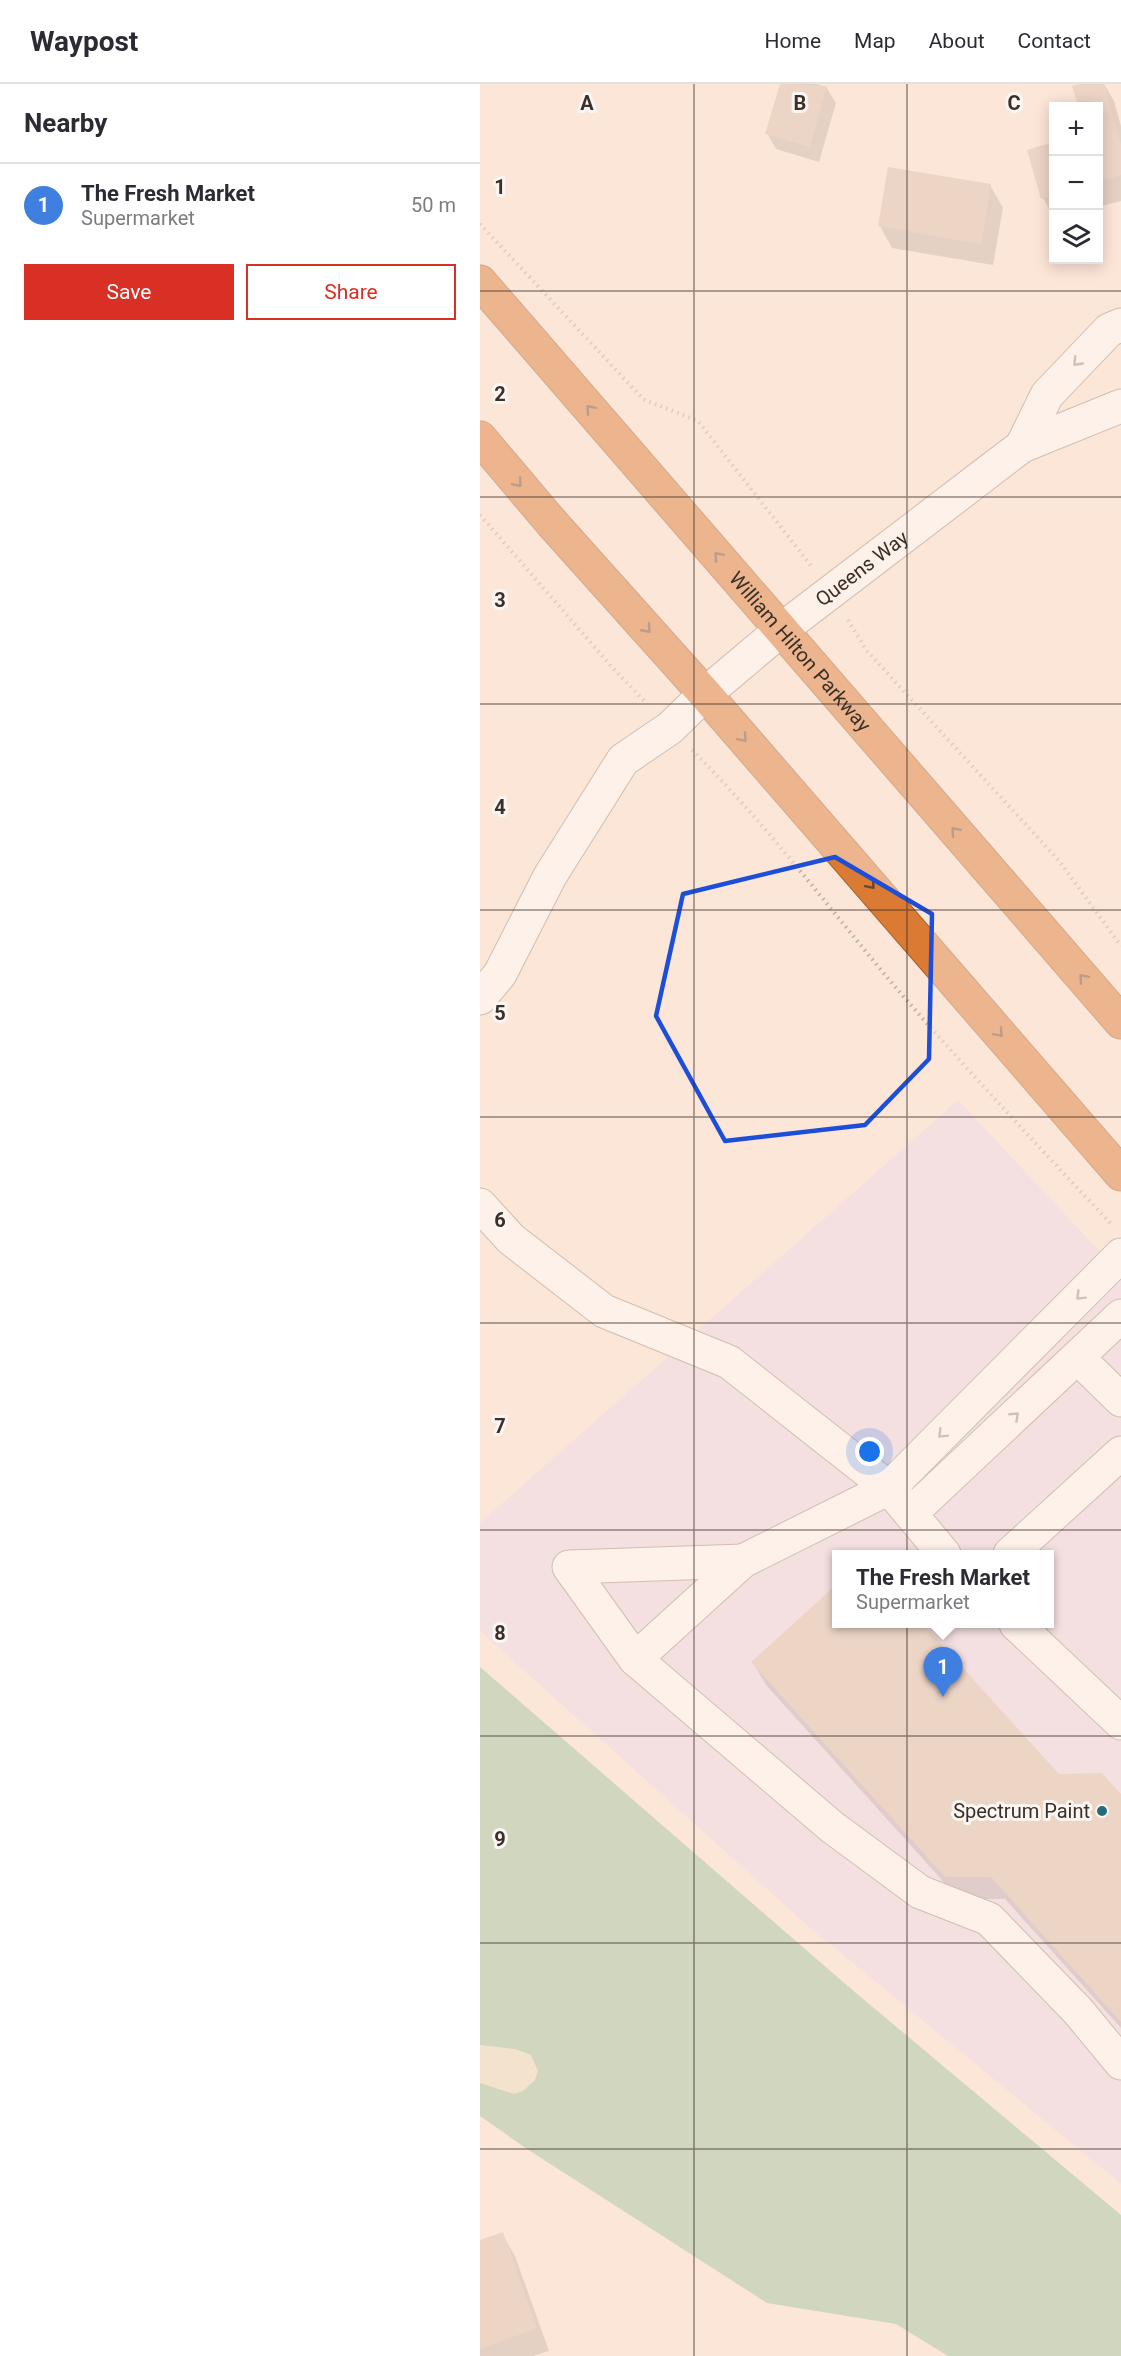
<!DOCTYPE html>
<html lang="en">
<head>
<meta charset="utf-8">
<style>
	body { margin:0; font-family:Roboto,sans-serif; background:#f7f7f7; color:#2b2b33 }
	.controls { position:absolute; right:18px; top:18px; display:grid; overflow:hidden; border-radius:0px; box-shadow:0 3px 15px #0003 }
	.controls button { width:54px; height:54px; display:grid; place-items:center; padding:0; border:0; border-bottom:2px solid #e1e1e2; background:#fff; color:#2b2b33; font:30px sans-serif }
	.you { position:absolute; left:390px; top:1368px; width:21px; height:21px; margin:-15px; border:4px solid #fff; border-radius:50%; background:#1a73e8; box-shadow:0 0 0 9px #1a73e833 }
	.badge { display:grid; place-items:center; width:39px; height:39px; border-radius:50%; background:#d93025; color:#fff; font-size:20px; font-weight:700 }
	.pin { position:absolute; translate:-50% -50px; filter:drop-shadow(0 2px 3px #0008) }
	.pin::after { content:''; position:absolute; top:32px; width:21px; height:18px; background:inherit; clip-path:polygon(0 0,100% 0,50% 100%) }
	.popup { position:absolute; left:352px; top:1466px; width:222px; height:78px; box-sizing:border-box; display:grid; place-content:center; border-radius:0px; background:#fff; filter:drop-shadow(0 2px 4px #0005); font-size:20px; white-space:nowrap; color:#7c7c81 }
	.popup b { font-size:22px; color:#2b2b33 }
	.popup::after { content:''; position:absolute; left:50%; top:100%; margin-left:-12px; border:12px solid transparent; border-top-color:#fff }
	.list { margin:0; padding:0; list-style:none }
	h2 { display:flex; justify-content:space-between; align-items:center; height:78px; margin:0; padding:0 24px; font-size:26px }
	h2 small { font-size:20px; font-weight:400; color:#7c7c81 }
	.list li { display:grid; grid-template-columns:39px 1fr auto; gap:18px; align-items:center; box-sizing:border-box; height:84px; padding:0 24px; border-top:2px solid #e1e1e2 }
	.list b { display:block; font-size:22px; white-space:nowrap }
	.list p { margin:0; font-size:20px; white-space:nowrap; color:#7c7c81 }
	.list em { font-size:20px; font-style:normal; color:#7c7c81 }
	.actions { display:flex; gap:12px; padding:18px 24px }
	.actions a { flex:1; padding:14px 0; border:2px solid #d93025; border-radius:0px; text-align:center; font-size:21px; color:#d93025 }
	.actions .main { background:#d93025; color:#fff }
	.icon { flex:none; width:33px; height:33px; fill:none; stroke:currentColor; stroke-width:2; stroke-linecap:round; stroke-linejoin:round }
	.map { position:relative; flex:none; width:641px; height:2272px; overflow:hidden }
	header { display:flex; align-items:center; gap:36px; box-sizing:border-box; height:84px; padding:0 30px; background:#fff; border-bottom:2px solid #e1e1e2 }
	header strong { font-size:28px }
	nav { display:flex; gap:33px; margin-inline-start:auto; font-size:21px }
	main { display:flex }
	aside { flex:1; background:#fff }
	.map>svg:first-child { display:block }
</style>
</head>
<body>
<header>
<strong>Waypost</strong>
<nav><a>Home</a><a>Map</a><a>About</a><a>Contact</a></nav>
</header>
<main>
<aside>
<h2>Nearby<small></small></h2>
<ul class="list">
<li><span class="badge" style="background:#3f7fe0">1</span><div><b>The Fresh Market</b><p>Supermarket</p></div><em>50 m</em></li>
</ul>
<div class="actions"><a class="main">Save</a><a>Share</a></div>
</aside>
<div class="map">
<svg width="641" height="2272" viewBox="0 0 641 2272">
	<rect width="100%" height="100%" fill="#fce6d8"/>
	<!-- commercial -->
	<path fill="#eddaea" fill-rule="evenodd" d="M478,1016l163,174v910l-313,-258 -328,-295v-108zM356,1470h214v70h-214z"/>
	<!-- green -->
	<polygon fill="#9dc3a1" points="0,1583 370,1904 641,2131 641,2272 468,2272 416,2240 287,2219 47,2065 0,2032"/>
	<!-- sand -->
	<polygon fill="#ebe1bc" points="0,1961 35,1965 51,1971 58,1987 55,1996 43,2007 34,2010 0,1999"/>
	<!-- shadow -->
	<g fill="#0003">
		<polygon points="302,0 337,0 346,3 356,19 339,78 296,65 287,49"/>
		<polygon points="605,0 624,0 634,17 641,42 641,117 618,123 618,22 600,22 594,3"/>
		<polygon points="574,60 574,133 563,114"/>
		<polygon points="510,101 523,124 513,181 412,164 400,142"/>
		<polygon points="356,1503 356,1540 441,1540 579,1692 621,1690 641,1712 641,1944 525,1815 479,1815 286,1601 273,1579"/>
		<polygon points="22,2150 35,2172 69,2267 53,2272 0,2272 0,2158"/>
	</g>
	<!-- building -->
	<g fill="#dbc0af">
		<polygon points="300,0 347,2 330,63 285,50"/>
		<polygon points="599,0 624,0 641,61 641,91 618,98 618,22 598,22 592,2"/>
		<polygon points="574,58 574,111 561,115 547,66"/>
		<polygon points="408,83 511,100 501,160 398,142"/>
		<polygon points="356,1501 356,1540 443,1540 579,1690 622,1689 641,1710 641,1938 511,1793 465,1793 271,1578"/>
		<polygon points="23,2148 57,2244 0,2265 0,2156"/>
	</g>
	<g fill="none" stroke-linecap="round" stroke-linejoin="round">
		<defs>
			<g id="minor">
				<polyline points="542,362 567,311 629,246 641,241"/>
				<path id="s1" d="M0,914l20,-24 50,-98 73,-116 47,-32 35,-34 76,-64 241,-184 99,-40"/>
				<polyline points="0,1121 31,1155 124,1227 249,1278 409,1404 464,1470"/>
				<polyline points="598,1274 641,1316"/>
				<polyline points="431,1429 641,1232"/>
				<polyline points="530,1470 641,1369"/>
				<polyline points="263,1477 89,1483 155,1575 352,1743 440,1808 509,1835 598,1927 641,1979"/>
				<polyline points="536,1540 641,1639"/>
				<polyline points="155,1575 263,1477 409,1404 641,1171"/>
			</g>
			<g id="highway">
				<path id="s2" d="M0,198l641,740"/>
				<polyline points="0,354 71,438 225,610 641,1090"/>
			</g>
		</defs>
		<!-- minor casing -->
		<use href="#minor" stroke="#a58c7c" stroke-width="35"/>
		<!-- highway casing -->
		<use href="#highway" stroke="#a26030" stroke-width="35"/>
		<!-- path -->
		<g stroke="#bfada1" stroke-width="4" stroke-dasharray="1.5 4.5" stroke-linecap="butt">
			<polyline points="0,140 163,315 218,337 332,483"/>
			<polyline points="0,431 131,582 167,620"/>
			<polyline points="368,536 387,567 580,778 641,862"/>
			<path d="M212,666c72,72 134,154 199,232 71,83 146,163 221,243"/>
		</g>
		<!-- minor -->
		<use href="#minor" stroke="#fff" stroke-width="33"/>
		<!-- highway -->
		<use href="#highway" stroke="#da7a33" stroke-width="33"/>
	</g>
	<!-- one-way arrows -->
	<defs><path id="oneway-chevron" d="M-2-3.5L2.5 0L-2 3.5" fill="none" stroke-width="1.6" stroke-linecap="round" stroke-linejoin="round" transform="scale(1.5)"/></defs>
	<g stroke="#9c9894">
		<use href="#oneway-chevron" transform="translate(597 278) rotate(134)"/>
		<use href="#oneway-chevron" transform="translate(600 1212) rotate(135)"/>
		<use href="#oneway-chevron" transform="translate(535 1332) rotate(-43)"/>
		<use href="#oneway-chevron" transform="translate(462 1350) rotate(135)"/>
	</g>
	<g stroke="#6a462c">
		<use href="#oneway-chevron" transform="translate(110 325) rotate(-131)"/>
		<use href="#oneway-chevron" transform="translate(38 399) rotate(50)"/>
		<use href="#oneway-chevron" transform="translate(238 472) rotate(-131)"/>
		<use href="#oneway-chevron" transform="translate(167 545) rotate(48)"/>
		<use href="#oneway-chevron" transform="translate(263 654) rotate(49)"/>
		<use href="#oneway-chevron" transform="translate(475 747) rotate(-131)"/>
		<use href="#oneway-chevron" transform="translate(391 801) rotate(49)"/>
		<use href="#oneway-chevron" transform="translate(603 894) rotate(-131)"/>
		<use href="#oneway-chevron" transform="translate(519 949) rotate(49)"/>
	</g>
	<!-- marked area -->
	<path d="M0 0H641V2272H0ZM355,773l97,57 -3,145 -64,66 -140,16 -69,-125 27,-122z" fill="#fce6d8" fill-opacity=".55" fill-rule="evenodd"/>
	<path fill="none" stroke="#1d4ed8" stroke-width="4.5" stroke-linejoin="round" d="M355,773l97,57 -3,145 -64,66 -140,16 -69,-125 27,-122z"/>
	<!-- grid -->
	<path fill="none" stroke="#3a3029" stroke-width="1.5" stroke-opacity="0.55" d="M214,0v2272M427,0v2272M0,207h641M0,413h641M0,620h641M0,826h641M0,1033h641M0,1239h641M0,1446h641M0,1652h641M0,1859h641M0,2065h641"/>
	<!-- markers -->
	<circle fill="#276b7c" stroke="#fcf6f3" stroke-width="2" cx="622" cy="1727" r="6"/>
	<g text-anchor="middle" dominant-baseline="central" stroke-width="6" stroke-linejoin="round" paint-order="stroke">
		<!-- street labels -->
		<g font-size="20" fill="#3a3029" stroke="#fcf6f3">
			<text stroke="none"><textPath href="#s1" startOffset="585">Queens Way</textPath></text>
			<text stroke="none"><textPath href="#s2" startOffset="489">William Hilton Parkway</textPath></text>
		</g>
		<!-- poi labels -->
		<g font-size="20" fill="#3a3029" stroke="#fcf6f3" text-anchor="end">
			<text x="610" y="1727">Spectrum Paint</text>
		</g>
	</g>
	<g font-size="20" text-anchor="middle" font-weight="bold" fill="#3a3029" stroke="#fcf6f3" stroke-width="6" stroke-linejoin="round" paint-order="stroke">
		<text x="107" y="26">A</text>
		<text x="320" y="26">B</text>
		<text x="534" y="26">C</text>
		<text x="20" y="110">1</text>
		<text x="20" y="317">2</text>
		<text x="20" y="523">3</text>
		<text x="20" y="730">4</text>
		<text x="20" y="936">5</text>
		<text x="20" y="1143">6</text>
		<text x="20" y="1349">7</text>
		<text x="20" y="1556">8</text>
		<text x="20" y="1762">9</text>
	</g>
</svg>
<div class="controls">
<button>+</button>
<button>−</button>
<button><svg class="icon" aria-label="layers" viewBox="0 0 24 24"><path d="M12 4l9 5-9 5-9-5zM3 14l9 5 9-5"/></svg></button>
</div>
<div class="you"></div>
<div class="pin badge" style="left:463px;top:1613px;background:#3f7fe0">1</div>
<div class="popup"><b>The Fresh Market</b>Supermarket</div>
</div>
</main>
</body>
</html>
